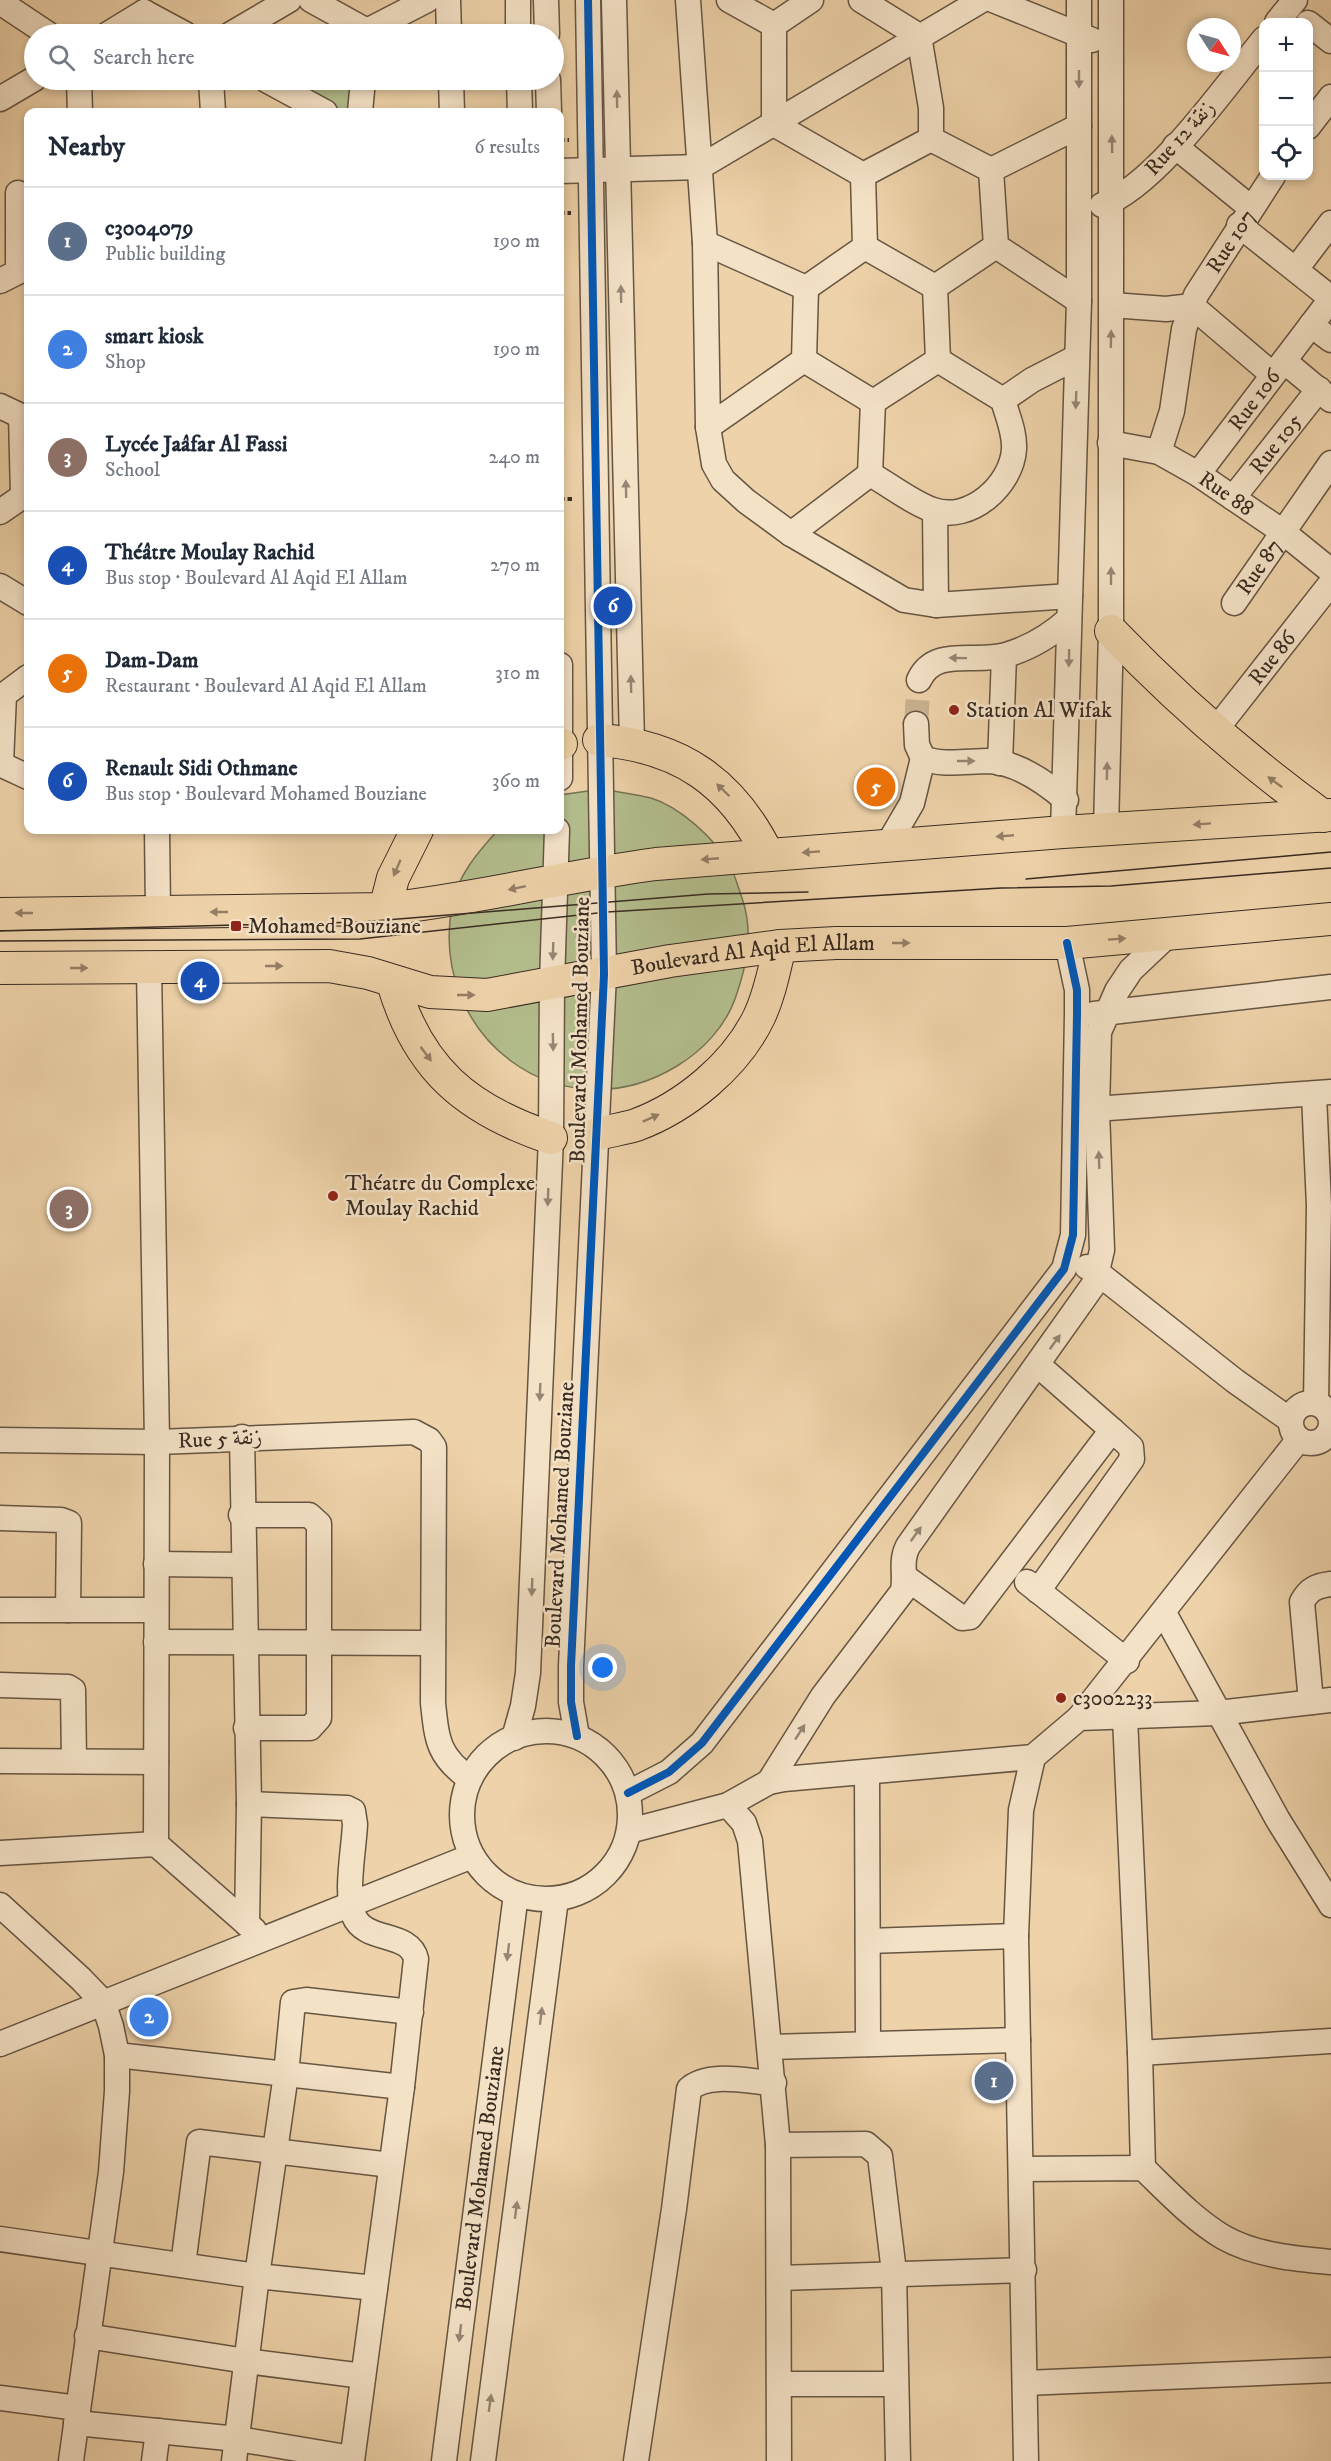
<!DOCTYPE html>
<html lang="en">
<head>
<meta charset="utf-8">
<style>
	body { margin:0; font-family:"IM FELL DW Pica",Amiri,serif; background:#f2f2f3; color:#1f2937 }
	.controls { position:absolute; right:18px; top:18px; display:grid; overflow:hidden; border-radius:12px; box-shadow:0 3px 9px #0003 }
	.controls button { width:54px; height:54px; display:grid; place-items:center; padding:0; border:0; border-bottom:2px solid #e0e1e3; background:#fff; color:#1f2937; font:30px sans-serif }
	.compass { position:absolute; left:1187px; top:18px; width:54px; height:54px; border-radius:50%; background:#fff; box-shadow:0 3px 9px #0003; rotate:126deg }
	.you { position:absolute; left:603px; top:1668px; width:21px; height:21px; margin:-15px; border:4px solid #fff; border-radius:50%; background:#1a73e8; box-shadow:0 0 0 9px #1a73e833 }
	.badge { display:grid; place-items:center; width:39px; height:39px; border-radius:50%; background:#8f2418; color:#fff; font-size:20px; font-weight:700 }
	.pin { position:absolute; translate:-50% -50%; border:3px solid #fff; box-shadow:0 2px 6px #0006 }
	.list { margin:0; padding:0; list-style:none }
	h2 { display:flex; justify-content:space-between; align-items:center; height:78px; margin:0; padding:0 24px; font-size:26px }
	h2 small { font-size:20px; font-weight:400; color:#747a83 }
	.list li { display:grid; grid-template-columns:39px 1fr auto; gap:18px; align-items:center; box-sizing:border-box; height:108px; padding:0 24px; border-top:2px solid #e0e1e3 }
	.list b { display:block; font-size:22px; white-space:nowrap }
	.list p { margin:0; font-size:20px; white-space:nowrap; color:#747a83 }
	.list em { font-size:20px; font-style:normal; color:#747a83 }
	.icon { flex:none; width:33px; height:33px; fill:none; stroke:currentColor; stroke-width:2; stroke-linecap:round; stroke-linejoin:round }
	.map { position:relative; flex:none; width:1331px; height:2461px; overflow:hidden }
	.search { position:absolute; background:#fff; box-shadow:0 3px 9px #0003; left:24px; top:24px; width:540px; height:66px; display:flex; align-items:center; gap:15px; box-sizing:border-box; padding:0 21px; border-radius:33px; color:#747a83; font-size:22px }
	.panel { position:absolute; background:#fff; box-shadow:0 3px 9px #0003; left:24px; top:108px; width:540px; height:726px; border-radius:12px }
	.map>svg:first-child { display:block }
</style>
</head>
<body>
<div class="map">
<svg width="1331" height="2461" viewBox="0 0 1331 2461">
	<rect width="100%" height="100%" fill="#eed2a9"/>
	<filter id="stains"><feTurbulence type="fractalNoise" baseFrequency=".00333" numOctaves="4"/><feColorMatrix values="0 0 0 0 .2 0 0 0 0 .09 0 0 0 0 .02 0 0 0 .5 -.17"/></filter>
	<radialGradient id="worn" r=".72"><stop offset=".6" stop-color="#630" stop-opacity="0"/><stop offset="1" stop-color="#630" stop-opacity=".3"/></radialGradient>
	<!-- green -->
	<g fill="#b3bd8c" stroke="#767456" stroke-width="1.5">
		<polygon points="309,25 325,34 290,34"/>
		<polygon points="274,80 359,80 355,112 333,112"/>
		<path d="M602,789c16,3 33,5 49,9 29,9 63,40 78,66 6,10 9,23 13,34 12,35 5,67 -7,101 -10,28 -33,52 -58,67 -116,71 -249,-29 -225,-160 5,-30 26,-54 46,-76h62v-35z"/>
	</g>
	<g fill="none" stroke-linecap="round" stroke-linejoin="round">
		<!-- minor-tunnel -->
		<polyline stroke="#cab18e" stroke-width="24" stroke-dasharray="24 12" stroke-linecap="butt" points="916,724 919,680"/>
		<defs>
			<g id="minor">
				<polyline points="311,0 367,31"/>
				<polyline points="448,0 449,34"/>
				<polyline points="518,0 518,34"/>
				<polyline points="546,0 547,34"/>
				<polyline points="614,0 632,743"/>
				<polyline points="688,0 705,243 708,427 714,464 723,480 746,501 791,534 904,600 936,605 1070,596"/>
				<polyline points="729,0 774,25 774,124 863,175 931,139"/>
				<polyline points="861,0 919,36 931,108 931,139"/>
				<polyline points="993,0 1092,40"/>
				<polyline points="0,2 48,34"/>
				<polyline points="144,12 185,34"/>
				<polyline points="1277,22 1295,0"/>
				<polyline points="1308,23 1331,41"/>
				<polyline points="774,25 811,0"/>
				<polyline points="108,34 144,12"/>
				<polyline points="231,34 289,0"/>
				<polyline points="367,34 367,31 427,0"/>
				<polyline points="79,80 80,112"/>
				<polyline points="211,80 213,112"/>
				<polyline points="266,80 325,112"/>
				<polyline points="451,80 452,112"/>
				<polyline points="519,80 520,112"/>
				<polyline points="548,80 549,112"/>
				<polyline points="0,99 34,79"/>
				<polyline points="360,112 363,80"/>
				<polyline points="1079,126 991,170 996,246 1079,301"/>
				<polyline points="1308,127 1331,97"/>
				<polyline points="931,139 991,170"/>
				<polyline points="1175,146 1251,208"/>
				<polyline points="560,171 700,167 982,0"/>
				<path d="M1102,205c54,-19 124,-120 162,-166"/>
				<polyline points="1239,225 1331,298"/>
				<polyline points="705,243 806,288"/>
				<polyline points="865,247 935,287"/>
				<polyline points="1296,269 1331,223"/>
				<polyline points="0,281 18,272 18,193"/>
				<polyline points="806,288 865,247 863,175"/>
				<polyline points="1112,305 1166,309 1192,306 1272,374"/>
				<polyline points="1311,325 1331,340"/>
				<polyline points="804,360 873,402"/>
				<polyline points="1284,361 1331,400"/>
				<polyline points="1003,400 1032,380 1077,357"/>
				<polyline points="873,402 938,360 935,287 996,246"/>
				<polyline points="0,406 21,416"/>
				<polyline points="21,416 23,496"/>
				<polyline points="708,427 804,360 806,288"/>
				<path id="s1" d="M1110,443l49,9 39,22 85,58 48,39"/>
				<path id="s2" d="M1159,452l13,-41 12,-82 12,-34 77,-119"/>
				<path d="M870,474c20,11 42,29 63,36 37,13 79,-25 81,-61 1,-17 -7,-34 -11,-49l-65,-40"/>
				<path id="s3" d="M1198,474l133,-175"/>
				<path id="s4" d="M1233,498l86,-109"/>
				<polyline points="935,511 936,605"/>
				<polyline points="0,512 23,496"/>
				<polyline points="791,534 870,474 873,402"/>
				<polyline points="0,586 28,603"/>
				<path id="s5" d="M1234,603l97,-140"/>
				<polyline points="560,665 560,778"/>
				<path d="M919,680c16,-34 56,-16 87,-25 24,-7 44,-19 63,-36"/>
				<polyline points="4,695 28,677"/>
				<path d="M916,724l1,21 6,13c18,8 45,3 65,3 29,1 57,21 78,39"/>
				<path id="s6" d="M1214,732l117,-149"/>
				<polyline points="1,763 4,695"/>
				<polyline points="1000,763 1004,656"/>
				<polyline points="0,764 28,777"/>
				<polyline points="1106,829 1111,631 1111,0"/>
				<polyline points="157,830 158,912"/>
				<polyline points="1063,832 1079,301 1079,0"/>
				<polyline points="887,846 912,803 923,758"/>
				<polyline points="149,968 157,1442 156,1844"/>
				<polyline points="1094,1014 1331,987"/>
				<polyline points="1314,1095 1319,1206 1316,1403"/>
				<polyline points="1081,1110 1331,1092"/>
				<polyline points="1087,1267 1098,1273 1235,1381 1290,1420"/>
				<circle cx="1311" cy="1423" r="20"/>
				<polyline points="242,1437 249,1804 247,1924"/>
				<path d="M0,1440l157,2 257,-10 15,8 5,7 -1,256c4,38 5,53 37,76"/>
				<polyline points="241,1515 309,1515 319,1524 319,1718 310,1728 246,1728"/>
				<polyline points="0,1518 61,1520 69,1523 68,1610"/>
				<polyline points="156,1564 243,1565"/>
				<polyline points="905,1577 962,1618 970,1617 1112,1430 1038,1365"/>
				<polyline points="1027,1582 1127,1661"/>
				<polyline points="1038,1591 1132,1459 1131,1447 1112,1430"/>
				<polyline points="0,1610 156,1610"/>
				<polyline points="1164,1613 1278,1820 1331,1905"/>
				<polyline points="156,1642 433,1643"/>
				<polyline points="0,1685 68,1687 73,1690 74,1761"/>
				<path d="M1311,1702l-9,-100c7,-13 14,-16 29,-18"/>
				<polyline points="1125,1717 1140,2053 1143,2168"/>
				<polyline points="1079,1718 1299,1439"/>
				<circle cx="546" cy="1815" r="84"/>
				<polyline points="577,1736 571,1702 571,1666 604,974 588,0"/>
				<polyline points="514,1738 523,1706 528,1673 551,1138 552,983 557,830"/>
				<polyline points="0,1761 156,1762"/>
				<polyline points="867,1773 868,2044"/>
				<path d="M769,1782l54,-86 80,-105c3,-17 -3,-30 5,-45l186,-262 8,-34 -5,-140 2,-78 18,-41 14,-21 37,-35"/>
				<polyline points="628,1793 669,1772 702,1743 1064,1269 1073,1235 1077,1014 1077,990 1067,943"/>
				<path d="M249,1804l98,4 6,3 2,13c-1,25 -10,69 -1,92 11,27 56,15 62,43l-14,128 -50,374"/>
				<polyline points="728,1805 744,1823 750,1841 778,2145 779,2461"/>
				<polyline points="629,1831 728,1805 769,1782 784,1779 1033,1757 1079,1718 1218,1713 1331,1700"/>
				<polyline points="0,1853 156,1844 254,1930"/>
				<polyline points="0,1905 81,1979 103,2002 111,2026 117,2055 117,2091 111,2172 71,2461"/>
				<polyline points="868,1941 1016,1936"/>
				<polyline points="0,2044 472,1856"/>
				<polyline points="770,2047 1018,2040"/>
				<polyline points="1140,2053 1331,2041"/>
				<polyline points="117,2055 402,2087"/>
				<polyline points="778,2145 866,2144 880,2156 894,2272 898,2461"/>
				<path d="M1023,2169l120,-1c25,24 50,51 80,69 31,18 73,22 108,25"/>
				<polyline points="0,2239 257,2276 234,2461"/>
				<polyline points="183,2265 199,2142 391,2165"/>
				<polyline points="780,2278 1024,2270"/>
				<polyline points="375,2288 257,2276 286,2074 293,2002 306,2000 411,2012"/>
				<polyline points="87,2336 246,2361 363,2376"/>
				<polyline points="1025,2383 1331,2370"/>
				<polyline points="780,2384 896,2384"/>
				<polyline points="0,2398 78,2408"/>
				<polyline points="76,2423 238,2439 352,2458"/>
				<polyline points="154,2461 158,2431"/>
				<path id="s7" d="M444,2461l72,-567"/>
				<polyline points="483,2461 556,1899"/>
				<path d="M636,2461l38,-252 15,-120c20,-18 60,-7 85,-6"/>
				<polyline points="1026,2461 1016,1936 1021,1810 1033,1757"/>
			</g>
			<g id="major">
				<path d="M1111,631c66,69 135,129 212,185"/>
				<path d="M599,740c81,6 133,42 169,115"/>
				<polyline points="560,744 561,744"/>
				<polyline points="385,909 393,878 417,830"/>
				<path d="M0,914l385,-5c92,-10 180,-33 271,-45l407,-32 268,-17"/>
				<path id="s8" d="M0,968l329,-2 39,7 62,19 57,3 183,-34 110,-15 56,-3h231l264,-24"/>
				<path d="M393,983c25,86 74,127 158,155"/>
				<path d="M595,1135c13,-4 28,-6 41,-10 49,-18 100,-60 123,-108 11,-23 15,-47 21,-71"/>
			</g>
		</defs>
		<!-- minor casing -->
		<use href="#minor" stroke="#665543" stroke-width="27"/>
		<!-- major casing -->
		<use href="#major" stroke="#392b21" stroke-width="34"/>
		<!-- path -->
		<g stroke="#392b21" stroke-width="4" stroke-dasharray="4.5 3" stroke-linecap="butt">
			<polyline points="560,140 569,140"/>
			<polyline points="560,213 571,213"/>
			<polyline points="560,499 575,499"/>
		</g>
		<!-- minor -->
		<use href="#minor" stroke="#f4e2c7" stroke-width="24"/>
		<!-- major -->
		<use href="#major" stroke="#eed2a9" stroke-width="32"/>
		<!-- tram -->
		<g stroke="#392b21" stroke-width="1.5">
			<polyline points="1026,879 1331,852"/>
			<polyline points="0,931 361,922 708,894 808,892"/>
			<polyline points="0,941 360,939 607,912 1001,888 1111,886 1331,868"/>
		</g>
		<defs>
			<g id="cycleway">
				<polyline points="577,1736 571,1702 571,1666 604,974 588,0"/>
				<polyline points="628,1793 669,1772 702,1743 1064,1269 1073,1235 1077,1014 1077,990 1067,943"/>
			</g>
		</defs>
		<!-- cycleway casing -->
		<use href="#cycleway" stroke="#f4e2c7" stroke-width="11"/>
		<!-- cycleway -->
		<use href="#cycleway" stroke="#0057b8" stroke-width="8"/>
	</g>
	<!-- one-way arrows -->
	<defs><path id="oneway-solid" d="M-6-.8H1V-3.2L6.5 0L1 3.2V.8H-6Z" transform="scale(1.5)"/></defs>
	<g fill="#968674">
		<use href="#oneway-solid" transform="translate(1079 79) rotate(90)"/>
		<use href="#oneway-solid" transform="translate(617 99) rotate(-91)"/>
		<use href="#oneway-solid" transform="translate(1112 144) rotate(-91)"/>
		<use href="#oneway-solid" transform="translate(621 294) rotate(-91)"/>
		<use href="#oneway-solid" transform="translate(1111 339) rotate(-89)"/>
		<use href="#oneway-solid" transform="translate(1076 400) rotate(92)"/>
		<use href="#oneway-solid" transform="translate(626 489) rotate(-91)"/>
		<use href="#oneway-solid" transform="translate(1111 576) rotate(-90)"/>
		<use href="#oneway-solid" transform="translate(958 658) rotate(-179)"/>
		<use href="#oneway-solid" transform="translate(1069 658) rotate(91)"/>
		<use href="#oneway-solid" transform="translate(631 684) rotate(-91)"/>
		<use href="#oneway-solid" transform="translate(966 761)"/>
		<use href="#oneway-solid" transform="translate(1107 771) rotate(-89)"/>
		<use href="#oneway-solid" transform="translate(553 951) rotate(92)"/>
		<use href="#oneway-solid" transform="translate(553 1042) rotate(89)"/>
		<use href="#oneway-solid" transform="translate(1099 1160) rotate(-92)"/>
		<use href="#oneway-solid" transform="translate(548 1197) rotate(92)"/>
		<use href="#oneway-solid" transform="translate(1055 1342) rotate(-54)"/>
		<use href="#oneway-solid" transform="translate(540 1392) rotate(92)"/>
		<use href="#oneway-solid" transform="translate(916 1534) rotate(-54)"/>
		<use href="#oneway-solid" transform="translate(532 1587) rotate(92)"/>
		<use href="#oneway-solid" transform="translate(800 1732) rotate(-57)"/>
		<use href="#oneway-solid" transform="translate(508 1952) rotate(97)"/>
		<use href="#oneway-solid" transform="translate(541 2016) rotate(-83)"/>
		<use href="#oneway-solid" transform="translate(516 2210) rotate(-83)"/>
		<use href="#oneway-solid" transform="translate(460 2333) rotate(97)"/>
		<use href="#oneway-solid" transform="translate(490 2403) rotate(-82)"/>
	</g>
	<g fill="#947e65">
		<use href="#oneway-solid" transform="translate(1275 782) rotate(-144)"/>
		<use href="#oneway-solid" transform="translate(723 790) rotate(-136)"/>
		<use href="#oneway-solid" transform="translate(1202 824) rotate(176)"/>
		<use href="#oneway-solid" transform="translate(1005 836) rotate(175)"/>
		<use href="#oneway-solid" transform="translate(811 852) rotate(176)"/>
		<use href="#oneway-solid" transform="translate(710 859) rotate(175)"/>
		<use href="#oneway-solid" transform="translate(397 868) rotate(113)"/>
		<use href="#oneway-solid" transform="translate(517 888) rotate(168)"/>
		<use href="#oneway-solid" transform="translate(219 912) rotate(180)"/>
		<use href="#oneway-solid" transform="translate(24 913) rotate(180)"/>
		<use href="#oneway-solid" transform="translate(1117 939) rotate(-4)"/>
		<use href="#oneway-solid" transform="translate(901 943)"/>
		<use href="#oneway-solid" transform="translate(274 966)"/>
		<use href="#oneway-solid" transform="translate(79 968)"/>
		<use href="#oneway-solid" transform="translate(466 995)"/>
		<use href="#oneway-solid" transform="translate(426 1054) rotate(53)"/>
		<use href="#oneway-solid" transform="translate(651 1118) rotate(-24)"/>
	</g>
	<!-- markers -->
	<g fill="#8f2418" stroke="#f4e2c7" stroke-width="2">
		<circle cx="954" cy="710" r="6"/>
		<rect x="230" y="920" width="12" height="12" rx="3"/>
		<circle cx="333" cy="1196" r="6"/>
		<circle cx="1061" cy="1698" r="6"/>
	</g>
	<g text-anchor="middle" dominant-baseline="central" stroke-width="5" stroke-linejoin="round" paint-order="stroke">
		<!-- street labels -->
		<g font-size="22" fill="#392b21" stroke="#f4e2c7">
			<text transform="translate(1180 138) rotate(-48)">Rue 12 زنقة</text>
			<text stroke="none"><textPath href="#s2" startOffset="226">Rue 107</textPath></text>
			<text stroke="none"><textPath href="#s3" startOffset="93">Rue 106</textPath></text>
			<text stroke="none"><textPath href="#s4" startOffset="69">Rue 105</textPath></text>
			<text stroke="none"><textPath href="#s1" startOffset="129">Rue 88</textPath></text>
			<text stroke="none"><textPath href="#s5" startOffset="44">Rue 87</textPath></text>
			<text stroke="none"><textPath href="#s6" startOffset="94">Rue 86</textPath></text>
			<text stroke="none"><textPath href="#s8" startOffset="760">Boulevard Al Aqid El Allam</textPath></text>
			<text transform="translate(580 1030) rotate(-89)">Boulevard Mohamed Bouziane</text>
			<text transform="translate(220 1439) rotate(-3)">Rue 5 زنقة</text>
			<text transform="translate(560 1515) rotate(-87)">Boulevard Mohamed Bouziane</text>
			<text stroke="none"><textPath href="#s7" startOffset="285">Boulevard Mohamed Bouziane</textPath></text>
		</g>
		<!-- poi labels -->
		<g font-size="22" fill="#392b21" stroke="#f4e2c7" text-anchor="start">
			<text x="966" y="710">Station Al Wifak</text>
			<text x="248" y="926">Mohamed Bouziane</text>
			<text x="345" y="1183">Théatre du Complexe<tspan x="345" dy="25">Moulay Rachid</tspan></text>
			<text x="1073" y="1698">c3002233</text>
		</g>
	</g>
	<rect width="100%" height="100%" filter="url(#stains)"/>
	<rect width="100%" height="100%" fill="url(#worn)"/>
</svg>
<div class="controls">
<button>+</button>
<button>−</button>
<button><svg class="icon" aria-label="locate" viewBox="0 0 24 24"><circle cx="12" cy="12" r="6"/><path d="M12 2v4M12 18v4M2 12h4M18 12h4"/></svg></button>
</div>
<svg class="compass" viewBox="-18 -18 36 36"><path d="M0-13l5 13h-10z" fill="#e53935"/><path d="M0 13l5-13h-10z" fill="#747a83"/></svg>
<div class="you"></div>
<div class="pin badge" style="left:994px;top:2081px;background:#5c6f8a">1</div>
<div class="pin badge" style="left:149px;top:2017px;background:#3f7fe0">2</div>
<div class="pin badge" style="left:69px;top:1209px;background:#8d6e63">3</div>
<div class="pin badge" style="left:200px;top:981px;background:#1a4fb4">4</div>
<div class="pin badge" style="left:876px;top:787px;background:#e8710a">5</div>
<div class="pin badge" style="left:613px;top:606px;background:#1a4fb4">6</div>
<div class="search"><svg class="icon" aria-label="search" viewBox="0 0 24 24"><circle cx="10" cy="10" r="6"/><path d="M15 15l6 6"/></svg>Search here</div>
<section class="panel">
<h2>Nearby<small>6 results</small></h2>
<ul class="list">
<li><span class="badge" style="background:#5c6f8a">1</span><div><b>c3004079</b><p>Public building</p></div><em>190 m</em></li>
<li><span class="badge" style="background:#3f7fe0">2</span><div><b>smart kiosk</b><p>Shop</p></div><em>190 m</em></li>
<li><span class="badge" style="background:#8d6e63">3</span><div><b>Lycée Jaâfar Al Fassi</b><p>School</p></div><em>240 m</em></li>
<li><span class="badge" style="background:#1a4fb4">4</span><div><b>Théâtre Moulay Rachid</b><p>Bus stop · Boulevard Al Aqid El Allam</p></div><em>270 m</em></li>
<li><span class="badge" style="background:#e8710a">5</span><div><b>Dam-Dam</b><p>Restaurant · Boulevard Al Aqid El Allam</p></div><em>310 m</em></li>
<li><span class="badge" style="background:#1a4fb4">6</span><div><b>Renault Sidi Othmane</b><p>Bus stop · Boulevard Mohamed Bouziane</p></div><em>360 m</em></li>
</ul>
</section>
</div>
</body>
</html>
